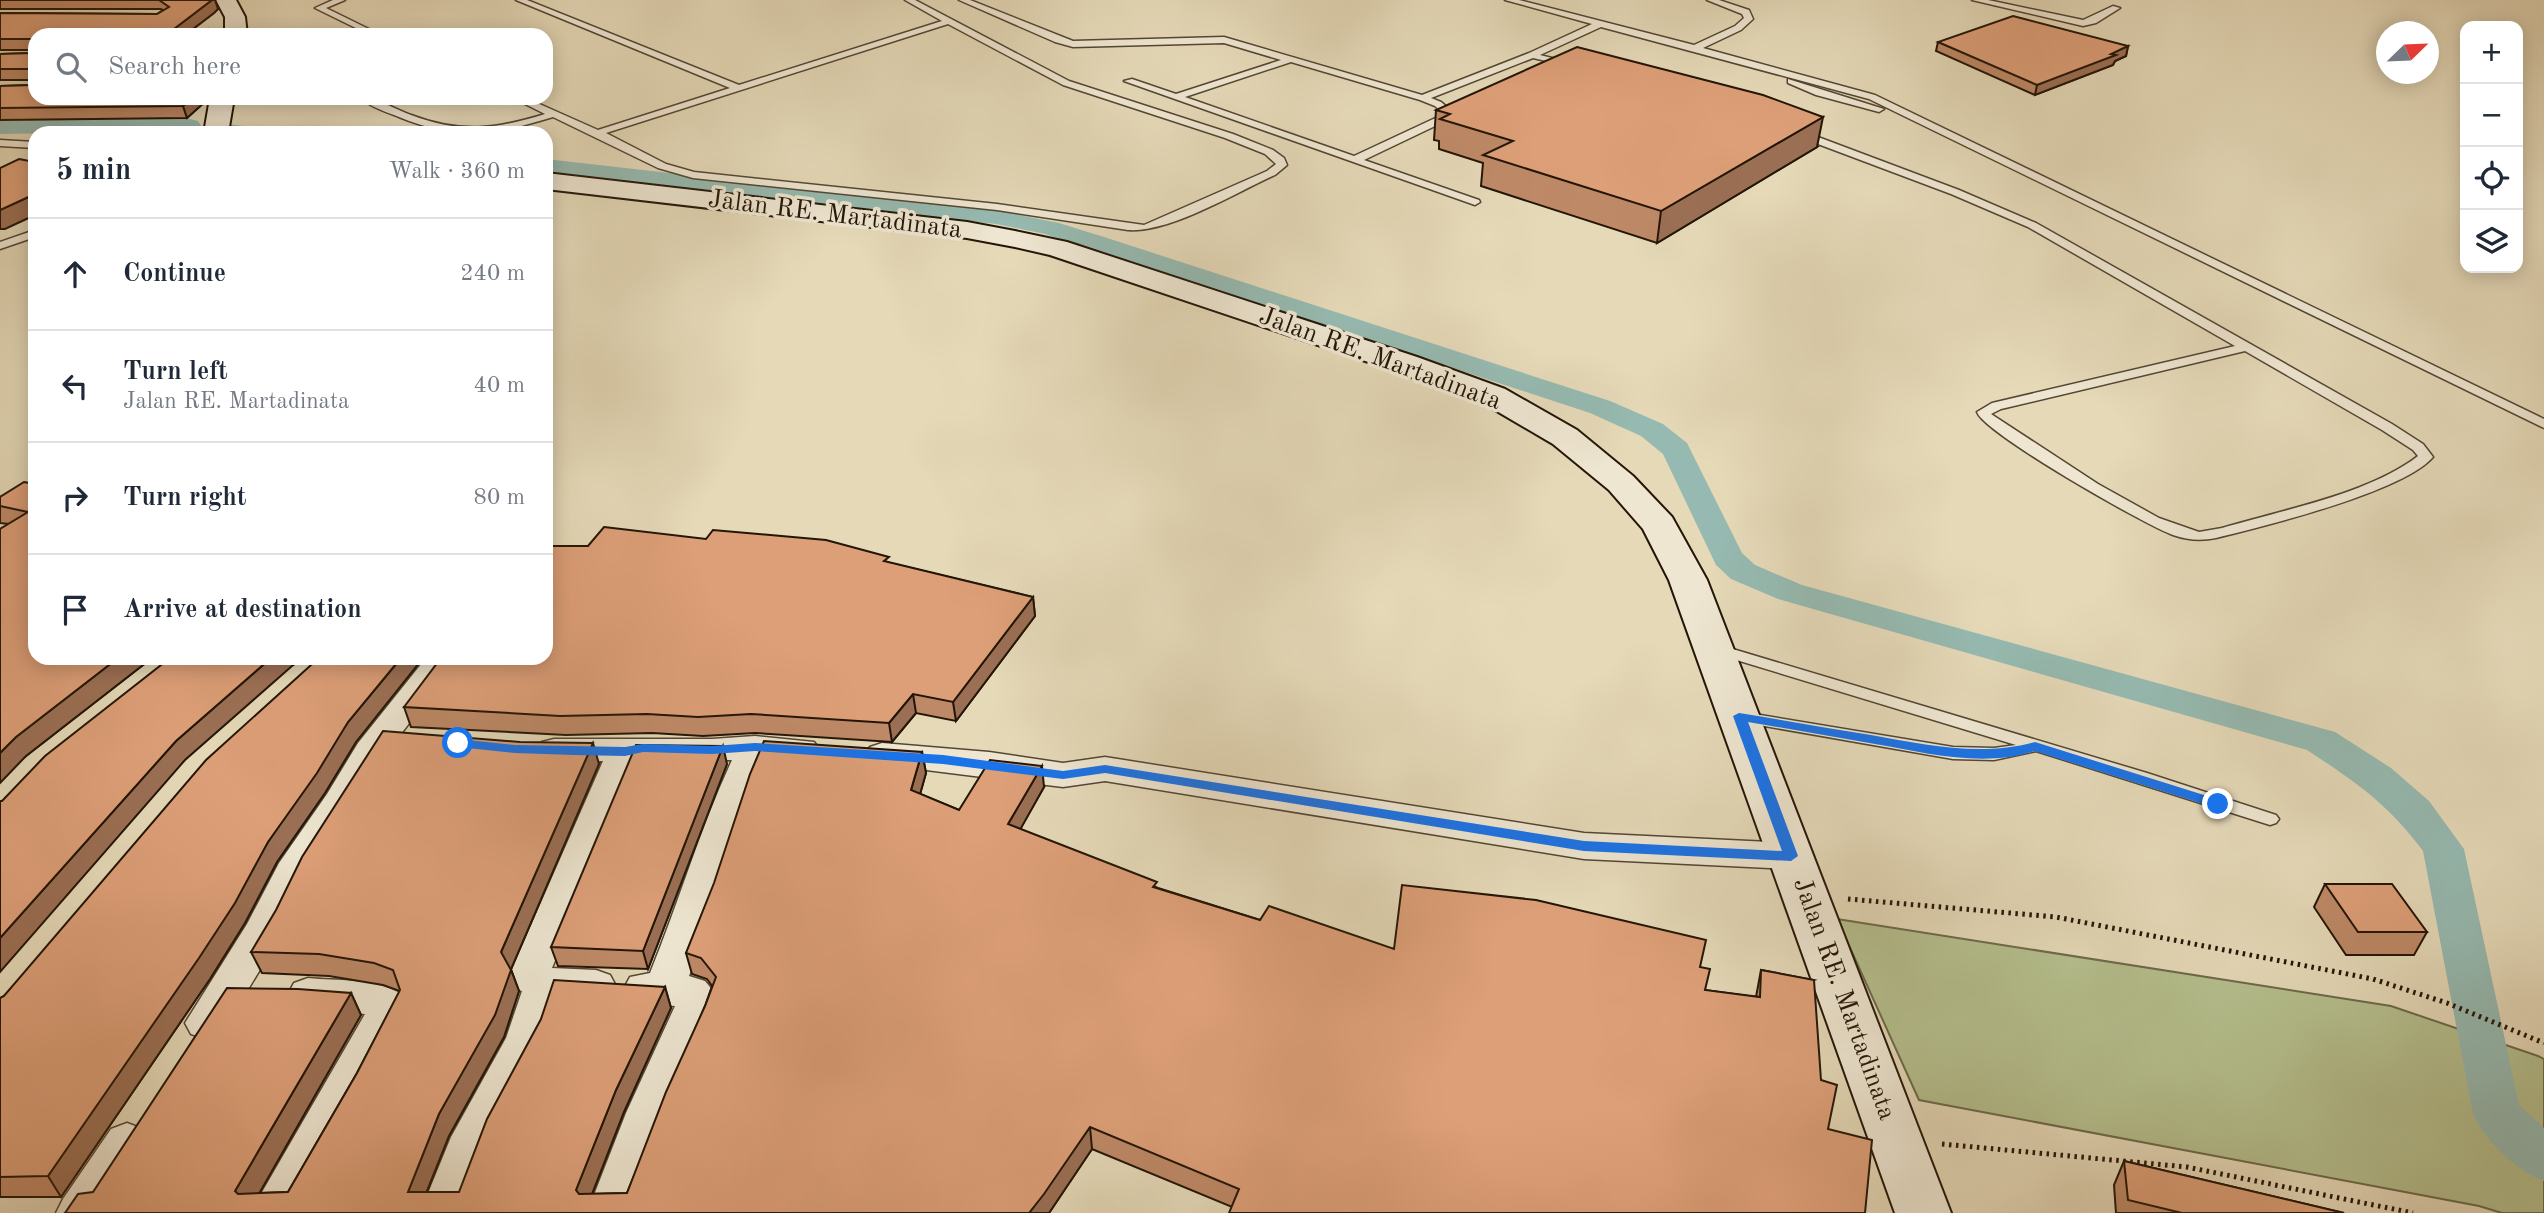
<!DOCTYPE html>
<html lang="en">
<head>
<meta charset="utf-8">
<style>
	body { margin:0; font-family:"Old Standard TT",serif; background:#f2f2f3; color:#1f2937 }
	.controls { position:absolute; right:21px; top:21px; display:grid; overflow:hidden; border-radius:14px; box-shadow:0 4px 18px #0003 }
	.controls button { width:63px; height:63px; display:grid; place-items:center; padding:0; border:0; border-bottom:2px solid #e0e1e3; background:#fff; color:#1f2937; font:35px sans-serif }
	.compass { position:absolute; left:2376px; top:21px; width:63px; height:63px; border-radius:50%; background:#fff; box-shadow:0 4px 18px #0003; rotate:67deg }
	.stop { position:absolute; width:21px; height:21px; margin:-16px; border:5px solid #1a73e8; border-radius:50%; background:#fff }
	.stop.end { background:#1a73e8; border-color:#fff; box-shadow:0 2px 7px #0008 }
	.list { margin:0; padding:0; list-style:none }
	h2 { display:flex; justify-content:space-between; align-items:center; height:91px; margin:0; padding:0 28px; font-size:30px }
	h2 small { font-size:23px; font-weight:400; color:#747a83 }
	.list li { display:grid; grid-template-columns:46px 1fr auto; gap:21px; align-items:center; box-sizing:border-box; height:112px; padding:0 28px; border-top:2px solid #e0e1e3 }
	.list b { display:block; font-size:26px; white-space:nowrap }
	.list p { margin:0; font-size:23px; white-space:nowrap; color:#747a83 }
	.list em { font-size:23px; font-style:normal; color:#747a83 }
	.icon { flex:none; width:38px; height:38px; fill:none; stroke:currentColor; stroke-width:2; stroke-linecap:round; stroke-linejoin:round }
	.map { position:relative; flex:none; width:2544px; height:1213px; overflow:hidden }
	.search { position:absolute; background:#fff; box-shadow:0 4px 18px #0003; left:28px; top:28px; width:525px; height:77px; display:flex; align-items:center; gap:18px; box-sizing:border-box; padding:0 24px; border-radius:21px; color:#747a83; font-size:26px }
	.panel { position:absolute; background:#fff; box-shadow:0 4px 18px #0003; left:28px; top:126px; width:525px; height:539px; border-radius:21px }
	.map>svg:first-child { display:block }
</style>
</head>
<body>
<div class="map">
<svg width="2544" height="1213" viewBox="0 0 2544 1213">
	<rect width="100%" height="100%" fill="#e5d9b8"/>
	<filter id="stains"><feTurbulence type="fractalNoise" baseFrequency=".00286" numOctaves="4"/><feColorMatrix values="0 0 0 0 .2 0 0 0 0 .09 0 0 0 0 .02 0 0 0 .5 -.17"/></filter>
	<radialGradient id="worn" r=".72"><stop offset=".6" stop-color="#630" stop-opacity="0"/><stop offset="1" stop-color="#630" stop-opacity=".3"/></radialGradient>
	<!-- green -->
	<polygon fill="#b5bf8e" stroke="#6c6a4a" stroke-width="2" points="1837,919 2391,1006 2538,1056 2544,1059 2544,1213 2502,1213 2479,1206 1919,1100"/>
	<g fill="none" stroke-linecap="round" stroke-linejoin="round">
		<!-- canal -->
		<g fill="#96bab1" fill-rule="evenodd">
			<polygon points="190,119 198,121 201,126 198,131 0,134 0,120"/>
			<polygon points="228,124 258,128 261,133 218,133 220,126"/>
			<path d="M546,159l450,51 63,13 45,14 506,164 53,23 24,19 55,110 13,12 47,20 533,147 56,36 38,33 35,48 55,256 25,23v53c-28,-10 -58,-40 -71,-67l-50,-263c-35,-47 -67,-69 -116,-101l-529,-151 -47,-20 -15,-14 -53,-111 -22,-18 -51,-23 -545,-179 -49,-10 -450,-51z"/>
		</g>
		<defs>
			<g id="service">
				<polygon points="333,0 345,0 326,8 381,35 370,35 315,8"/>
				<path d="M516,0h11l212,85 203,-64 -37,-21h10l154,81 164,53 40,16 11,8 3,7 -12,10c-40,18 -105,58 -147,55l-131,-20 -304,-32 -35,-10 -105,-51c-58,18 -95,24 -154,0 -13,-5 -28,-10 -39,-19 19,0 34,11 51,17 50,19 85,14 134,-1l-32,-16h13l72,32 132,-42zM948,24l115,61 162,53 40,16 11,10 -9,7 -123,54 -147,-21 -303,-32 -28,-8 -60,-31z"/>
				<path d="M959,0h11l103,41 151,-4 198,58 107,-42 63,-29 -87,-24h14l175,45 41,-19 9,-8 -2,-4 -35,-14h12l30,10 4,9 -12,11 -38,18 172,47 669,324v9l-675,-329 -268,-72 -61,28 32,8v4l-39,-9 -102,40 10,4 13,11v4l-90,43 115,40 1,2 -5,3 -351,-124 8,-2 44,15 105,-34 -57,-17 -151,4 -18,-5zM1291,62l129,38 15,6 9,8 -90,42 -169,-59z"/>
				<polygon points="1972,0 1988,0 2083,20 2113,6 2120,8 2096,23 2083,26"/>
				<polygon points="1788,79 1884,109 1879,112 1816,95 1788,83"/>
				<path d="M1794,131h8l157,59 77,33 356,201 31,20 10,13c-30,35 -168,69 -217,81 -15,3 -29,2 -43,-3 -28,-10 -189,-102 -196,-123l15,-9 243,-57 -207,-119 -77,-33 -157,-59zM2245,351l137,79 31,20 5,6c-49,38 -136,54 -196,72l-23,4 -40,-14 -61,-34 -107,-70 10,-5z"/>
				<polygon points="0,140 35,142 35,148 0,146"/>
				<polygon points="35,230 35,237 0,249 0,242"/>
				<polygon points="1716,644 2147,773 2276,815 2279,819 2276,823 2270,825 2036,751 1994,760 1953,759 1736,721 1733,717 1742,712 1953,747 1994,748 2016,745 1710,652 1708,649"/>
			</g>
			<g id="minor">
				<polygon points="426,658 459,658 384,756 354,810 309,877 284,930 221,1034 206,1039 191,1034 185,1023 247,924 279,863 327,794 358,743"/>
				<path d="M755,736l59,6 6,8 -6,8 -12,3 -35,-2 -15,35 -19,54 -16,56 -28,72 16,5 14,17 -10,29 -39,86 -37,100h-46l39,-100 49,-107 -31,-2 -14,-5 -6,-11 6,-11 20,-4c29,-71 50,-144 82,-213l-94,1 -86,207 44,2 14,5 6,11 -6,11 -14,5 -36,-3 -13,41 -53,100 -28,73h-46l31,-76 55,-99 16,-47 -3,-1 -8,-19 92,-210h-49l-12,-3 -6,-8 6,-8 12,-3h158z"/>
				<polygon points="882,743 989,752 1063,763 1105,757 1584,833 1791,843 1804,847 1810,856 1804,865 1791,869 1584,859 1105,781 1063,787 870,763 864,755 870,747"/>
				<path d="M308,978c30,3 64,0 92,15l7,20 -42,81 -68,119h-47l115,-199 -57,-4 -14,-5 -6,-11 6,-11z"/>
				<polygon points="127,1123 143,1129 149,1142 105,1213 56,1213 63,1199 111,1129"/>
			</g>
			<g id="secondary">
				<polygon points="216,0 236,0 245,17 247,35 225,35 225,17"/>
				<polygon points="210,98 234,98 228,133 204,133"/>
				<polygon points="546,173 967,222 1015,231 1067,242 1417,357 1505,389 1577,430 1633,476 1672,517 1707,580 1951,1213 1895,1213 1669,580 1643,529 1609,490 1553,444 1483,403 1395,371 1050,255 1015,247 967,238 546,189"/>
			</g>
		</defs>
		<!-- service casing -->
		<use href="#service" stroke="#544633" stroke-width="3"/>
		<!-- minor casing -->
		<use href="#minor" stroke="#544633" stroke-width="3"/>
		<!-- secondary casing -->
		<use href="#secondary" stroke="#231507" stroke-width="4"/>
		<!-- path -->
		<g stroke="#231507" stroke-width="5" stroke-dasharray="2.5 4.5" stroke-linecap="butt">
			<polyline points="1848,899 2056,917 2373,979 2447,1003 2544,1043"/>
			<polyline points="1942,1144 2187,1167 2413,1213"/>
		</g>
		<!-- service -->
		<use href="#service" fill="#eee6d1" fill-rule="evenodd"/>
		<!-- minor -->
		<use href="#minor" fill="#eee6d1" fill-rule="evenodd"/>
		<!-- secondary -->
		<use href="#secondary" fill="#eee6d1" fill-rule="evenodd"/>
	</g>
	<!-- wall -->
	<g fill="#be8967" stroke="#231507" stroke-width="2">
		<polygon points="0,0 215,0 218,9 214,13 193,29 207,100 187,118 0,120 0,86 32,85 32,80 0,80 0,54 32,53 32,50 0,50 0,13 157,14 163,10 161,9 0,9"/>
		<polygon points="1938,42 2128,46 2126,56 2115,61 2113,65 2035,95 1936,51"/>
		<polygon points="1436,110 1817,147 1657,243 1481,186 1483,163 1439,149 1439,141 1434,140"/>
		<polygon points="35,484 35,658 152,658 26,756 8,524 0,523 0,497"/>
		<polygon points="890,563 1033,597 1035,616 956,721 916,713 892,742 755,733 703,736 652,733 566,735 411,727 404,707"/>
		<polygon points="322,658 423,658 356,742 325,793 277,862 245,923 210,979 61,1197 0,1197 0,998 4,996"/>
		<polygon points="922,752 926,773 920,794 959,810 1044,787 1020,829 1158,888 1260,920 1394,949 1700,967 1705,990 1756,997 1761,970 1814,980 1232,1207 1092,1149 1049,1213 65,1213 93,1192 351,993 361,1015 259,1193 288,1192 357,1073 400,991 383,985 329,976 262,973 251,952 599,764 511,969 519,991 504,1037 449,1136 427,1192 459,1192 665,987 671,1008 624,1112 592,1194 627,1193 705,1006 712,986 707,979 692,974 686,953"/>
		<polygon points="727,764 648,969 558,966 551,947"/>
		<polygon points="2325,884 2427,932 2414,955 2346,955 2314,907"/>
		<polygon points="2124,1161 2344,1213 2116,1213 2114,1185"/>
	</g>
	<!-- shaded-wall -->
	<g fill="#9b6f54" stroke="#231507" stroke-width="2">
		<polygon points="212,0 215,0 218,9 214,13 185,35 174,29"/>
		<polygon points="208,29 211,35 200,35"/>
		<polygon points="2128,46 2126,56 2115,61 2113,65 2035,95 2037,85"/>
		<polygon points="191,98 207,98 207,100 187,118 183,106"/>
		<polygon points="1823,117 1817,147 1657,243 1661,211"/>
		<polygon points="35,194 35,215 5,229 0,229 0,210"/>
		<polygon points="1033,597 1035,616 956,721 953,702"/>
		<polygon points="118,658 152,658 26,756 0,783 0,753 16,737"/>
		<polygon points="271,658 304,658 292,666 185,760 0,972 0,938 176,741"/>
		<polygon points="401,658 423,658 356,742 325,793 277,862 245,923 210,979 61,1197 48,1176 268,842 348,722"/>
		<polygon points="913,694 916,713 892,742 889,723"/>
		<polygon points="593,743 599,764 509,974 501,952"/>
		<polygon points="723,746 727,764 648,969 643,951"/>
		<polygon points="922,752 926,773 915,812 911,790"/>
		<polygon points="1042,766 1044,787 1011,846 1008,824"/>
		<polygon points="511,970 519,991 504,1037 449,1136 418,1213 408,1192 439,1114"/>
		<polygon points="665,987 671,1008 624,1112 585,1212 576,1190 616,1090"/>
		<polygon points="351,993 361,1015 248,1213 235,1191"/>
		<polygon points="1090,1127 1092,1149 1049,1213 1029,1213"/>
	</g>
	<!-- building -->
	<g fill="#dd9f78" stroke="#231507" stroke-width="2">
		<polygon points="159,0 212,0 174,29 208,29 200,35 35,35 35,98 191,98 183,106 0,108 0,86 32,85 33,71 30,69 0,69 0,54 32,53 33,42 30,39 0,39 0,13 157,14 169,7"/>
		<polygon points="2013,16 2128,46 2111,54 2116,55 2037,85 1938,42"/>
		<polygon points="1577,47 1763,95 1823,117 1661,211 1483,155 1513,141 1440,119 1450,114 1436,110"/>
		<polygon points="19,159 35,162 35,194 0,210 0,168"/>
		<polygon points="24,482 35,484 35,658 118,658 16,737 0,753 0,529 28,512 0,506 0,497"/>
		<polygon points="604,527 706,539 713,530 826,540 889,557 884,561 1033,597 953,702 913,694 889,723 751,714 698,717 647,714 560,716 404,707 441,658 546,658 546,546 588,546"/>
		<polygon points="170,658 271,658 176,741 0,938 0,801 2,801 45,756"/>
		<polygon points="322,658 401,658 348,722 317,773 268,842 235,903 199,958 48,1176 0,1177 0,998 4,996 206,760 311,665"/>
		<polygon points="383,731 520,742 593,743 501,952 511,970 495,1015 439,1114 408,1192 459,1192 487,1119 541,1019 554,980 665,987 616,1090 576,1190 579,1194 627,1193 666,1092 705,1006 716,977 701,958 686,953 714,883 750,774 764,741 922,752 911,790 959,810 990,760 1042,766 1008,824 1157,882 1153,887 1260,920 1269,906 1394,949 1402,885 1536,900 1706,940 1700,967 1710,969 1705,990 1760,997 1761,970 1814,980 1821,1080 1837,1085 1828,1129 1872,1140 1865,1213 1229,1213 1239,1189 1090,1127 1044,1194 1029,1213 65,1213 78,1194 93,1192 227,988 298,989 351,993 235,1191 238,1194 288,1192 357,1073 400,990 393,970 374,963 319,954 251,952 276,910 302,857"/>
		<polygon points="636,745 723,746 643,951 551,947"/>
		<polygon points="2325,884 2392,884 2427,932 2358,932"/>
		<polygon points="2124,1161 2344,1213 2182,1213 2128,1200"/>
	</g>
	<!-- route -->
	<path fill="#1a73e8" d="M1739,713c44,7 88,15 132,22 55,10 110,22 164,7l188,59 2,3 -2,3h-10l-178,-56c-51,17 -108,2 -160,-7 -42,-7 -85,-15 -127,-22l50,134 -7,5 -207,-10 -479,-78 -42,6 -120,-15 -188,-13 -43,3 -69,-2 -18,4 -52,-1 -58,-2 -57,-6 -6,-4 6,-4 57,6 110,2 18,-3 69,2 43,-3 188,12 120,16 42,-6 479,76 198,10 -49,-135z"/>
	<g text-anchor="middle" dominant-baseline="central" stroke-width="7" stroke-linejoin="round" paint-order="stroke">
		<!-- street labels -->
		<g font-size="26" fill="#231507" stroke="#eee6d1">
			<text transform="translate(835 215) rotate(7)">Jalan RE. Martadinata</text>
			<text transform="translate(1380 359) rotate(20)">Jalan RE. Martadinata</text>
			<text transform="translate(1844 999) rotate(70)">Jalan RE. Martadinata</text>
		</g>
	</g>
	<rect width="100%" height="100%" filter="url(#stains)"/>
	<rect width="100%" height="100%" fill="url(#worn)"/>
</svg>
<div class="controls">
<button>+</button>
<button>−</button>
<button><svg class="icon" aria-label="locate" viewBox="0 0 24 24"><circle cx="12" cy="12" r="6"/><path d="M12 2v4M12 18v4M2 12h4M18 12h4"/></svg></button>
<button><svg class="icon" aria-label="layers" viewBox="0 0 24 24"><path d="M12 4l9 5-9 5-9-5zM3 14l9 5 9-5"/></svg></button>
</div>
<svg class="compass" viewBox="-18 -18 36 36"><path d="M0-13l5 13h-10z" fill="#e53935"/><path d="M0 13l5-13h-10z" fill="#747a83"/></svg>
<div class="stop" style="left:458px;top:743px"></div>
<div class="stop end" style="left:2218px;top:804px"></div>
<div class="search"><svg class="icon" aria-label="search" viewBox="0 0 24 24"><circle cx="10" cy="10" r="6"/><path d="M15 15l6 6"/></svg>Search here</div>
<section class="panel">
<h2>5 min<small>Walk · 360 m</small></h2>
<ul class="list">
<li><svg class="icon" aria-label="ahead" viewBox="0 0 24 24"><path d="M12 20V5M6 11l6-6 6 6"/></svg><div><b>Continue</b></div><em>240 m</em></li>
<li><svg class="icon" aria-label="left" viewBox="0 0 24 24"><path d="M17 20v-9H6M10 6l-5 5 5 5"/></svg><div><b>Turn left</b><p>Jalan RE. Martadinata</p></div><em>40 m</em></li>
<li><svg class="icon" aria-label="right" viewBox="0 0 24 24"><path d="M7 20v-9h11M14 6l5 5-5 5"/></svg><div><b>Turn right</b></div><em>80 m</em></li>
<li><svg class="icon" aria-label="arrive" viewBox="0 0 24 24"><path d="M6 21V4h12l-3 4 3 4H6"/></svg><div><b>Arrive at destination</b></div></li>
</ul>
</section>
</div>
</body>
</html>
